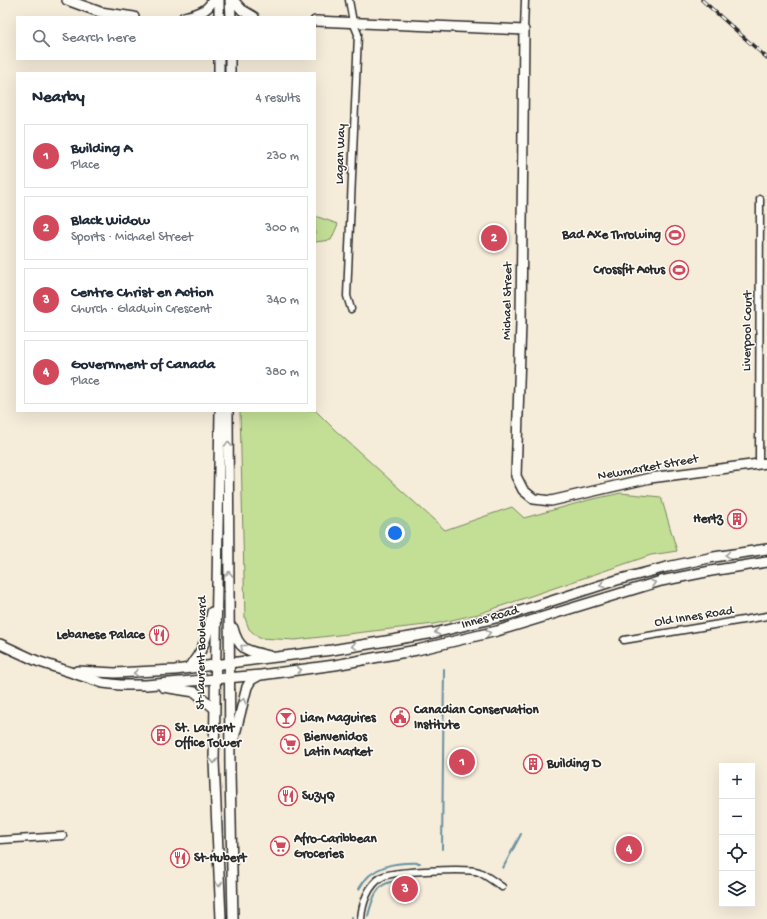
<!DOCTYPE html>
<html lang="en">
<head>
<meta charset="utf-8">
<style>
	body { margin:0; font-family:"Gochi Hand",sans-serif; background:#f6f6f7; color:#1f2937 }
	.controls { position:absolute; right:12px; bottom:12px; display:grid; overflow:hidden; border-radius:0px; box-shadow:0 4px 16px #0002 }
	.controls button { width:36px; height:36px; display:grid; place-items:center; padding:0; border:0; border-bottom:1px solid #e0e1e3; background:#fff; color:#1f2937; font:20px sans-serif }
	.you { position:absolute; left:395px; top:533px; width:14px; height:14px; margin:-10px; border:3px solid #fff; border-radius:50%; background:#1a73e8; box-shadow:0 0 0 6px #1a73e833 }
	.badge { display:grid; place-items:center; width:26px; height:26px; border-radius:50%; background:#d1495b; color:#fff; font-size:13px; font-weight:700 }
	.pin { position:absolute; translate:-50% -50%; border:2px solid #fff; box-shadow:0 1px 4px #0006 }
	.list { margin:0; padding:0; list-style:none }
	h2 { display:flex; justify-content:space-between; align-items:center; height:52px; margin:0; padding:0 16px; font-size:17px }
	h2 small { font-size:13px; font-weight:400; color:#747a83 }
	.list li { display:grid; grid-template-columns:26px 1fr auto; gap:12px; align-items:center; box-sizing:border-box; height:64px; margin:0 8px 8px; padding:0 8px; border:1px solid #e0e1e3; border-radius:0px }
	.list b { display:block; font-size:15px; white-space:nowrap }
	.list p { margin:0; font-size:13px; white-space:nowrap; color:#747a83 }
	.list em { font-size:13px; font-style:normal; color:#747a83 }
	.icon { flex:none; width:22px; height:22px; fill:none; stroke:currentColor; stroke-width:2; stroke-linecap:round; stroke-linejoin:round }
	.map { position:relative; flex:none; width:767px; height:919px; overflow:hidden }
	.search { position:absolute; background:#fff; box-shadow:0 4px 16px #0002; left:16px; top:16px; width:300px; height:44px; display:flex; align-items:center; gap:10px; box-sizing:border-box; padding:0 14px; border-radius:0px; color:#747a83; font-size:15px }
	.panel { position:absolute; background:#fff; box-shadow:0 4px 16px #0002; left:16px; top:72px; width:300px; height:340px; border-radius:0px }
	.map>svg:first-child { display:block }
</style>
</head>
<body>
<div class="map">
<svg width="767" height="919" viewBox="0 0 767 919">
	<rect width="100%" height="100%" fill="#f6ecda"/>
	<filter id="ink" filterUnits="userSpaceOnUse"><feTurbulence type="fractalNoise" baseFrequency=".025" numOctaves="2"/><feDisplacementMap in="SourceGraphic" scale="8" xChannelSelector="R" yChannelSelector="G"/><feConvolveMatrix kernelMatrix="1 2 1 2 8 2 1 2 1" color-interpolation-filters="sRGB"/></filter>
	<g filter="url(#ink)">
		<!-- green -->
		<g fill="#c3df96" stroke="#778560">
			<polygon points="315,216 338,224 331,240 315,242"/>
			<polygon points="315,410 335,430 445,530 512,507 524,518 589,500 621,493 661,497 677,551 651,555 478,614 434,624 295,640 259,638 249,629 245,618 240,411"/>
		</g>
		<g fill="none" stroke-linecap="round" stroke-linejoin="round">
			<!-- stream -->
			<g stroke="#6691a1" stroke-width="2">
				<polyline points="442,849 444,669"/>
				<polyline points="503,868 521,834"/>
				<path d="M359,889c12,-24 37,-27 61,-26"/>
				<path d="M368,916c4,-16 8,-33 27,-35"/>
				<polyline points="352,919 352,917"/>
			</g>
			<defs>
				<g id="street">
					<polyline points="349,0 353,22 358,34 347,296 351,309"/>
					<polyline points="524,30 525,0"/>
					<polyline points="759,464 760,199"/>
					<polyline points="624,640 767,616"/>
					<polyline points="0,840 63,836"/>
					<path d="M361,919c1,-15 7,-34 21,-42 9,-6 87,-9 97,-5 8,4 16,10 23,15"/>
				</g>
				<g id="secondary">
					<polyline points="67,0 100,12 134,17"/>
					<polyline points="230,0 231,17"/>
					<polyline points="233,0 242,10 254,17"/>
					<path d="M184,17c13,-3 23,-5 29,-17"/>
					<polyline points="219,17 219,0"/>
					<polyline points="315,21 524,30 521,322 516,476 523,490 534,499 551,501 650,478 767,463"/>
					<polyline points="219,59 219,73"/>
					<polyline points="230,73 230,59"/>
					<polyline points="220,411 214,761 221,919"/>
					<polyline points="228,411 230,771 233,919"/>
					<path d="M233,628c6,23 15,23 37,28"/>
					<polyline points="0,644 37,661 103,683 120,685 146,685 261,675 335,665 417,650 497,631 661,581 711,571 767,562"/>
					<path d="M188,668c16,-16 20,-35 24,-56"/>
					<polyline points="77,671 115,673 175,670 332,650 434,633 508,615 617,580 667,567 714,557 767,549"/>
					<polyline points="163,687 195,692 214,708"/>
					<polyline points="234,738 247,687 251,680 258,676"/>
				</g>
			</defs>
			<!-- street casing -->
			<use href="#street" stroke="#2b2b2b" stroke-width="9"/>
			<!-- secondary casing -->
			<use href="#secondary" stroke="#2b2b2b" stroke-width="12"/>
			<!-- street -->
			<use href="#street" stroke="#fdfcf7" stroke-width="6"/>
			<!-- secondary -->
			<use href="#secondary" stroke="#fdfcf7" stroke-width="9"/>
			<defs>
				<polyline id="rail" points="702,0 767,58"/>
			</defs>
			<!-- rail casing -->
			<use href="#rail" stroke="#2b2b2b" stroke-width="3.5"/>
			<!-- rail -->
			<use href="#rail" stroke="#fdfcf7" stroke-width="2" stroke-dasharray="6" stroke-linecap="butt"/>
		</g>
		<!-- one-way arrows -->
		<defs><path id="oneway-chevron" d="M-2-3.5L2.5 0L-2 3.5" fill="none" stroke-width="1.6" stroke-linecap="round" stroke-linejoin="round"/></defs>
		<g stroke="#9e9e9b">
			<use href="#oneway-chevron" transform="translate(228 444) rotate(-90)"/>
			<use href="#oneway-chevron" transform="translate(728 555) rotate(172)"/>
			<use href="#oneway-chevron" transform="translate(229 574) rotate(-90)"/>
			<use href="#oneway-chevron" transform="translate(653 583) rotate(-16)"/>
			<use href="#oneway-chevron" transform="translate(602 585) rotate(162)"/>
			<use href="#oneway-chevron" transform="translate(437 632) rotate(169)"/>
			<use href="#oneway-chevron" transform="translate(488 633) rotate(-14)"/>
			<use href="#oneway-chevron" transform="translate(354 646) rotate(170)"/>
			<use href="#oneway-chevron" transform="translate(243 647) rotate(-141)"/>
			<use href="#oneway-chevron" transform="translate(299 670) rotate(-7)"/>
			<use href="#oneway-chevron" transform="translate(136 673) rotate(178)"/>
			<use href="#oneway-chevron" transform="translate(243 701) rotate(-75)"/>
			<use href="#oneway-chevron" transform="translate(214 761) rotate(90)"/>
			<use href="#oneway-chevron" transform="translate(219 884) rotate(87)"/>
		</g>
	</g>
	<!-- icons -->
	<defs>
		<symbol id="stadium-ring" viewBox="-11 -11 22 22"><circle r="9.5" fill="#fdfcf7" stroke="#d1495b" stroke-width="1.5"/><path d="M0-5a6.5 5 0 1 0 0 10a6.5 5 0 1 0 0-10ZM-3.5-1.8h7v3.6h-7Z" fill="#d1495b"/></symbol>
		<symbol id="building-ring" viewBox="-11 -11 22 22"><circle r="9.5" fill="#fdfcf7" stroke="#d1495b" stroke-width="1.5"/><path d="M-4-6H4V6H1V3H-1V6H-4ZM-2.5-4.3h1.7v1.8h-1.7ZM.8-4.3h1.7v1.8H.8ZM-2.5-1h1.7V.8h-1.7ZM.8-1h1.7V.8H.8Z" fill="#d1495b"/></symbol>
		<symbol id="restaurant-ring" viewBox="-11 -11 22 22"><circle r="9.5" fill="#fdfcf7" stroke="#d1495b" stroke-width="1.5"/><path d="M-5-6h1v4h1v-4h1v4h1v-4h1v5L-1.5 .5V6h-2V.5L-5-1ZM5-6V6H3V1.5H1.5Q1.5-4 5-6Z" fill="#d1495b"/></symbol>
		<symbol id="civic-ring" viewBox="-11 -11 22 22"><circle r="9.5" fill="#fdfcf7" stroke="#d1495b" stroke-width="1.5"/><path d="M-.6-6.5H3V-4.5H.6V-3L4-1V1h2V6H-6V1h2V-1L-.6-3ZM-1.2 2.5V6h2.4V2.5Z" fill="#d1495b"/></symbol>
		<symbol id="bar-ring" viewBox="-11 -11 22 22"><circle r="9.5" fill="#fdfcf7" stroke="#d1495b" stroke-width="1.5"/><path d="M-6-5H6L.8 .8V4.5H3.5V6h-7V4.5H-.8V.8Z" fill="#d1495b"/></symbol>
		<symbol id="supermarket-ring" viewBox="-11 -11 22 22"><circle r="9.5" fill="#fdfcf7" stroke="#d1495b" stroke-width="1.5"/><path d="M-6-5.5h2.5l.6 2H6L4.5 2H-2.5L-4.4-4H-6ZM-1.5 3.2a1.3 1.3 0 1 0 .1 0ZM3 3.2a1.3 1.3 0 1 0 .1 0Z" fill="#d1495b"/></symbol>
	</defs>
	<g fill-rule="evenodd">
		<use href="#stadium-ring" x="664" y="224" width="22" height="22"/>
		<use href="#stadium-ring" x="668" y="259" width="22" height="22"/>
		<use href="#building-ring" x="726" y="508" width="22" height="22"/>
		<use href="#restaurant-ring" x="148" y="624" width="22" height="22"/>
		<use href="#civic-ring" x="389" y="706" width="22" height="22"/>
		<use href="#bar-ring" x="275" y="707" width="22" height="22"/>
		<use href="#building-ring" x="150" y="724" width="22" height="22"/>
		<use href="#supermarket-ring" x="279" y="733" width="22" height="22"/>
		<use href="#building-ring" x="522" y="753" width="22" height="22"/>
		<use href="#restaurant-ring" x="277" y="785" width="22" height="22"/>
		<use href="#supermarket-ring" x="269" y="835" width="22" height="22"/>
		<use href="#restaurant-ring" x="169" y="847" width="22" height="22"/>
	</g>
	<g text-anchor="middle" dominant-baseline="central" stroke-width="3" stroke-linejoin="round" paint-order="stroke">
		<!-- street labels -->
		<g font-size="13" fill="#2b2b2b" stroke="#fdfcf7">
			<text transform="translate(341 154) rotate(-88)">Lagan Way</text>
			<text transform="translate(508 301) rotate(-89)">Michael Street</text>
			<text transform="translate(748 331) rotate(-89)">Liverpool Court</text>
			<text transform="translate(648 468) rotate(-10)">Newmarket Street</text>
			<text transform="translate(694 617) rotate(-9)">Old Innes Road</text>
			<text transform="translate(490 618) rotate(-15)">Innes Road</text>
			<text transform="translate(202 653) rotate(-89)">St-Laurent Boulevard</text>
		</g>
		<!-- poi labels -->
		<g font-size="13" font-weight="bold" fill="#2b2b2b" stroke="#fdfcf7" text-anchor="start">
			<text x="661" y="235" text-anchor="end">Bad Axe Throwing</text>
			<text x="665" y="270" text-anchor="end">Crossfit Actus</text>
			<text x="723" y="519" text-anchor="end">Hertz</text>
			<text x="145" y="635" text-anchor="end">Lebanese Palace</text>
			<text x="414" y="710">Canadian Conservation<tspan x="414" dy="15">Institute</tspan></text>
			<text x="300" y="718">Liam Maguires</text>
			<text x="175" y="728">St. Laurent<tspan x="175" dy="15">Office Tower</tspan></text>
			<text x="304" y="737">Bienvenidos<tspan x="304" dy="15">Latin Market</tspan></text>
			<text x="547" y="764">Building D</text>
			<text x="302" y="796">SuzyQ</text>
			<text x="294" y="839">Afro-Caribbean<tspan x="294" dy="15">Groceries</tspan></text>
			<text x="194" y="858">St-Hubert</text>
		</g>
	</g>
</svg>
<div class="controls">
<button>+</button>
<button>−</button>
<button><svg class="icon" aria-label="locate" viewBox="0 0 24 24"><circle cx="12" cy="12" r="6"/><path d="M12 2v4M12 18v4M2 12h4M18 12h4"/></svg></button>
<button><svg class="icon" aria-label="layers" viewBox="0 0 24 24"><path d="M12 4l9 5-9 5-9-5zM3 14l9 5 9-5"/></svg></button>
</div>
<div class="you"></div>
<div class="pin badge" style="left:462px;top:762px">1</div>
<div class="pin badge" style="left:494px;top:238px">2</div>
<div class="pin badge" style="left:405px;top:889px">3</div>
<div class="pin badge" style="left:629px;top:849px">4</div>
<div class="search"><svg class="icon" aria-label="search" viewBox="0 0 24 24"><circle cx="10" cy="10" r="6"/><path d="M15 15l6 6"/></svg>Search here</div>
<section class="panel">
<h2>Nearby<small>4 results</small></h2>
<ul class="list">
<li><span class="badge">1</span><div><b>Building A</b><p>Place</p></div><em>230 m</em></li>
<li><span class="badge">2</span><div><b>Black Widow</b><p>Sports · Michael Street</p></div><em>300 m</em></li>
<li><span class="badge">3</span><div><b>Centre Christ en Action</b><p>Church · Gladwin Crescent</p></div><em>340 m</em></li>
<li><span class="badge">4</span><div><b>Government of Canada</b><p>Place</p></div><em>380 m</em></li>
</ul>
</section>
</div>
</body>
</html>
